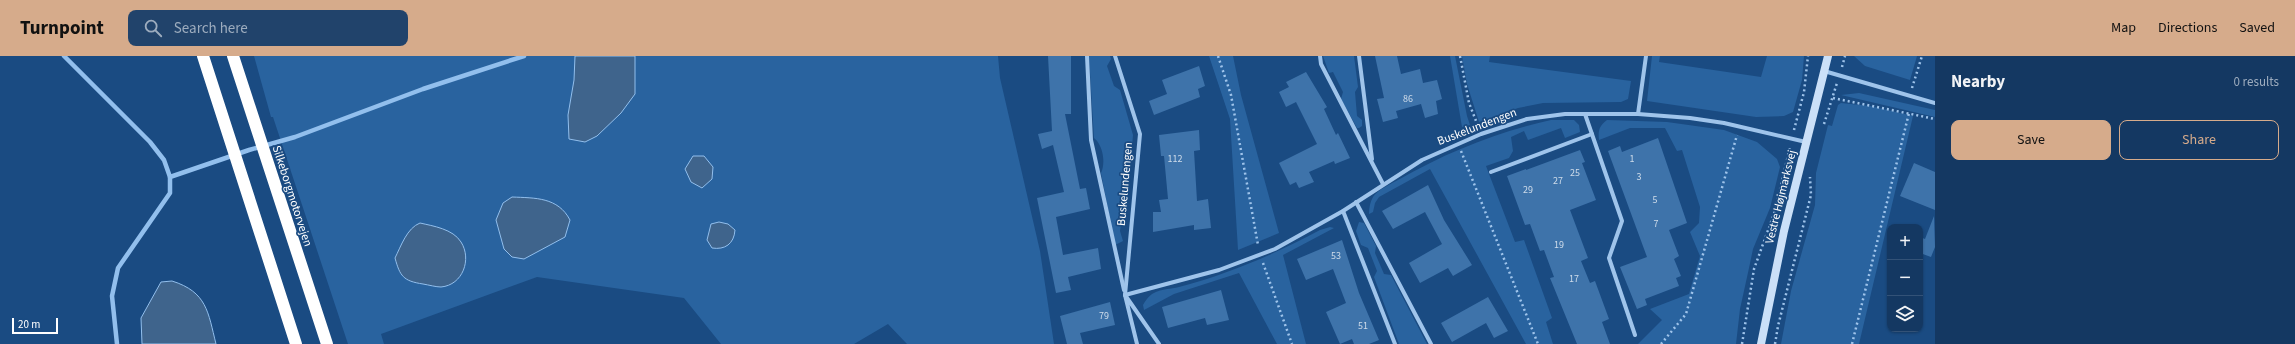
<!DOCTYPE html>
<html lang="en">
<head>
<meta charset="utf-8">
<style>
	body { margin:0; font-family:"Source Sans 3",sans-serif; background:#21436b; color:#f1f3f6 }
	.controls { position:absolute; right:12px; bottom:12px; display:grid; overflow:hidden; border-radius:8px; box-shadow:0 1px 3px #0004 }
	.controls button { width:36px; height:36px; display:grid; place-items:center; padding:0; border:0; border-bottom:1px solid #335277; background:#143862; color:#f1f3f6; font:20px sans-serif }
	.scale { position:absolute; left:12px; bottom:10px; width:46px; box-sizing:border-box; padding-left:4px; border:2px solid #fff; border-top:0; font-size:11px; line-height:14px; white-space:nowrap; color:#fff; -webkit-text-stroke:3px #1a4b82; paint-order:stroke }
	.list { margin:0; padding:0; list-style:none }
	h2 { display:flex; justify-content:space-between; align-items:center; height:52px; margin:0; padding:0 16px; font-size:17px }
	h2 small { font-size:13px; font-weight:400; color:#9dacbe }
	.actions { display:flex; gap:8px; padding:12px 16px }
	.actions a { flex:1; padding:9px 0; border:1px solid #d6ab8b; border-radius:8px; text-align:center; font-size:14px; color:#d6ab8b }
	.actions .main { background:#d6ab8b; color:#111 }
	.icon { flex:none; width:22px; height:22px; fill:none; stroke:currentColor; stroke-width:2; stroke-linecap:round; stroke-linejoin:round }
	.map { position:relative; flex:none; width:1935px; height:288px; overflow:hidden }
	header { display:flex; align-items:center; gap:24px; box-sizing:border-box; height:56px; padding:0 20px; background:#d6ab8b; color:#111 }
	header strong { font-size:19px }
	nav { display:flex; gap:22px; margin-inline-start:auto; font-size:14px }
	.search { width:280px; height:36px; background:#21436b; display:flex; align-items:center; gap:10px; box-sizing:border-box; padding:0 14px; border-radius:8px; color:#9dacbe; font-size:15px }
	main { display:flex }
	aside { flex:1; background:#143862 }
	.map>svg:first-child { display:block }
</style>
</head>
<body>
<header>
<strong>Turnpoint</strong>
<div class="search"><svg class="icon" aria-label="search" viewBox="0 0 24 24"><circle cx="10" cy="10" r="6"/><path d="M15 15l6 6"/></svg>Search here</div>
<nav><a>Map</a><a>Directions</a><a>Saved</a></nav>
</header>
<main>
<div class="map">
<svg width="1935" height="288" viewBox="0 0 1935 288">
	<rect width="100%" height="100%" fill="#1a4b82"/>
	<!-- green -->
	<g fill="#29639f">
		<polygon points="254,0 998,0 1000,22 1040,195 1054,288 907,288 888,268 854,288 721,288 684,242 537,221 381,278 384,288 348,288 273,61 271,61"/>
		<path d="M1089,0h21l1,3 -4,7 7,20 6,4 13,45 -6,69 -4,5 -3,22 3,10 -8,4 -14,-72c5,-10 2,-28 -7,-35z"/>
		<polygon points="1209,0 1233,0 1241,39 1279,177 1238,194 1230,63"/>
		<polygon points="1323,0 1354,0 1358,31 1355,36 1357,60 1362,64 1362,70 1359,72 1357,72 1341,43 1343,36 1333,16 1329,17"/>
		<polygon points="1450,0 1455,0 1467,60 1470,69 1462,71"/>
		<polygon points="1462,0 1490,0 1489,6 1631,25 1628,43 1621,46 1543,47 1518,52 1479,66 1467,28"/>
		<polygon points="1652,0 1660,0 1659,6 1761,21 1767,0 1804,0 1802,24 1793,56 1784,60 1756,61 1647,45"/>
		<polygon points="1854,0 1917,0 1910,24 1865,10"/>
		<polygon points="1859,37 1935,54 1935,61 1841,39"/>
		<polygon points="1841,47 1870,50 1913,60 1859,288 1781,288 1791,235 1815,149 1816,117 1828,69 1832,70 1838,49"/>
		<path d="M1551,64h23l5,5 1,7 -15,6 -4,-10 -33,12 -4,-9 -13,6 2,14 -4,7 -23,8 29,76 9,-2 28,78 -6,4 7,22h-27l-96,-175 -51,28 -4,6 -2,9 -4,2c0,-6 1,-12 4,-17 4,-7 18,-13 25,-17 49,-28 99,-48 153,-60z"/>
		<path d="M1607,64l60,2 57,8 33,12 20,17 3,8 -10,41 -17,41 -4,19 -9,41 -4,35h-98l24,-24 -12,-11 39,-15 11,-38 -10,-24 9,-9 1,-16 -18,-57 -5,1 -12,-23h-35l-31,12c-1,-9 0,-14 8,-20z"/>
		<polygon points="1359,166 1364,167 1376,190 1375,197 1384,218 1391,219 1427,288 1399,288 1374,221 1377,215 1368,192 1361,189 1356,175"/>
		<path d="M1330,171l4,1 -51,27 23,89h-29l-38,-71 -65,21 -30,16 -1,-5c10,-17 18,-14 36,-18 50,-13 96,-33 141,-57z"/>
	</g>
	<!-- water -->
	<g fill="#3f648c" stroke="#92bfed">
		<polygon points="575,0 635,0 635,38 621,57 597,80 585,86 569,83 568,59 574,24"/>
		<polygon points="693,100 704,100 713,111 712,123 702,132 691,126 685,113"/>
		<path d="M512,141c23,1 46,0 58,23l-5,17 -41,22 -12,-2 -8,-8 -8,-29 7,-17z"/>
		<path d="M719,166l9,2 7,6c-1,14 -10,20 -23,18l-5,-8 4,-16z"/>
		<path d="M420,167c13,3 33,6 41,19 11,17 2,43 -20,45 -5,0 -12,-2 -18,-3 -20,-3 -23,-8 -28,-26 6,-12 12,-30 25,-35z"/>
		<path d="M172,225c35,11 36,31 44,63h-74l-1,-26 20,-36z"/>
	</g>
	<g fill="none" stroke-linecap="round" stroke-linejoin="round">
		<!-- stream -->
		<g stroke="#92bfed" stroke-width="4.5">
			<polyline points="64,0 150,86 164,104 170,121"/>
			<polyline points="117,288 112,240 118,212 170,137 170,121 249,94 295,81 423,33 524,0"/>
		</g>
	</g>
	<!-- building -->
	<g fill="#3e73aa">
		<polygon points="1048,0 1071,0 1071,58 1065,58 1080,133 1086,132 1090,153 1056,161 1063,199 1098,192 1101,213 1068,221 1071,234 1056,237 1037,142 1064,136 1053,89 1042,93 1038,78 1052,75"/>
		<polygon points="1375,0 1397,0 1401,18 1420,13 1423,27 1437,24 1442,43 1436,45 1438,58 1425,62 1421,48 1396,55 1398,62 1383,66 1377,43 1384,42"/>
		<polygon points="1199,10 1205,30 1198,33 1200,41 1154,59 1149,45 1167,38 1162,24"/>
		<polygon points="1306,16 1327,51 1324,53 1336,79 1338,77 1350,102 1335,108 1334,105 1309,116 1314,126 1299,132 1296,126 1290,129 1279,107 1317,88 1296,46 1286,51 1279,36 1289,31 1286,26"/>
		<polygon points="1199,74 1200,94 1194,95 1197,145 1208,143 1211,172 1194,174 1194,169 1153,176 1153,156 1161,156 1159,144 1168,143 1164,100 1161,100 1159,79"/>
		<polygon points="1658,82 1687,167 1669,174 1679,200 1674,203 1681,220 1676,222 1679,230 1645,243 1647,249 1637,253 1620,211 1647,201 1608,95 1620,90 1622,96"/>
		<polygon points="1580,94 1585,106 1582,107 1596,144 1570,154 1588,202 1581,205 1590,227 1595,225 1609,263 1602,266 1610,288 1577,288 1550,222 1554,221 1544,194 1540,195 1530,168 1525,169 1507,120 1526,113 1526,114"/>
		<polygon points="1914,107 1935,116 1935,154 1900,140"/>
		<polygon points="1428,129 1444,164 1472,209 1453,220 1448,212 1420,227 1409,207 1442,188 1425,156 1393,173 1382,155"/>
		<polygon points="1934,160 1935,191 1931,201 1920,197 1920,181 1925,183"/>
		<polygon points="1342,184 1359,237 1379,284 1369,288 1354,288 1352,283 1340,288 1326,256 1346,247 1333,213 1306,224 1297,203"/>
		<polygon points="1221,234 1229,264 1207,269 1205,262 1168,272 1162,251"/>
		<polygon points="1488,241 1508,275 1494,282 1486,267 1452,286 1441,267"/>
		<polygon points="1110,246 1115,269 1080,277 1083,288 1067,288 1060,260"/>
	</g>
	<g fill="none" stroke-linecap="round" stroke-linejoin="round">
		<!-- path -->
		<g stroke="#9fc4eb" stroke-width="2.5" stroke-dasharray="2 3" stroke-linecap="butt">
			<polyline points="1218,0 1231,39 1258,189"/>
			<polyline points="1460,0 1469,47 1478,70"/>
			<polyline points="1842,11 1845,0"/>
			<polyline points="1912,32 1922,0"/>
			<polyline points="1833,42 1935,63"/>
			<polyline points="1824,68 1837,27"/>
			<polyline points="1794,74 1804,36 1808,0"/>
			<polyline points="1461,95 1538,288"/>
			<polyline points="1263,207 1292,288"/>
			<polyline points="1661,288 1686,258 1737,79"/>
			<polyline points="1742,288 1754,213 1775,155 1790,91"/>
			<polyline points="1775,288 1778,270 1811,139 1810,121"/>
			<polyline points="1852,288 1909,57"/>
		</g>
		<!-- street -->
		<g stroke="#9fc4eb" stroke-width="4">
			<polyline points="1087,0 1091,84 1124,234"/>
			<polyline points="1115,0 1140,78 1125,239"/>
			<polyline points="1320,0 1321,8 1383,128"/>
			<polyline points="1359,0 1372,103"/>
			<polyline points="1824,15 1935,47"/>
			<polyline points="1585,58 1622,165 1609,202 1635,279"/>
			<polyline points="1638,58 1646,0"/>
			<polyline points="1491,116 1592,78"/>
			<polyline points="1356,146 1431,288"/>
			<polyline points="1343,155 1395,288"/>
			<polyline points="1125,239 1219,214 1275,193 1343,155 1422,104 1481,78 1527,63 1565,58 1638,58 1690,62 1724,67 1806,86"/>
			<polyline points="1137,288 1125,239 1159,288"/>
		</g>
		<!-- secondary -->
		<polyline stroke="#cbe0f8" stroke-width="8" points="1761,288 1784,175 1828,0"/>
		<!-- highway -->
		<g stroke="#fff" stroke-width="12">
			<polyline points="203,0 296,288"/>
			<polyline points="233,0 327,288"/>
		</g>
	</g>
	<g text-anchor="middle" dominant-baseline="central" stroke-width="3.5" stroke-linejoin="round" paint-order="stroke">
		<!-- number labels -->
		<g font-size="10" fill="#cfdcea">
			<text x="1408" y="43">86</text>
			<text x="1175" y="103">112</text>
			<text x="1632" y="103">1</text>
			<text x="1575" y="117">25</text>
			<text x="1639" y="121">3</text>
			<text x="1558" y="125">27</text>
			<text x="1528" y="134">29</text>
			<text x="1655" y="144">5</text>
			<text x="1656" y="168">7</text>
			<text x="1559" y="189">19</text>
			<text x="1336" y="200">53</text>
			<text x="1574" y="223">17</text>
			<text x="1104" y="260">79</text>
			<text x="1363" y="270">51</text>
		</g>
		<!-- street labels -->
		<g font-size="12" fill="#fff" stroke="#1a4b82">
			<text transform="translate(1477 71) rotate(-21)">Buskelundengen</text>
			<text transform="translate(1125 128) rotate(-85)">Buskelundengen</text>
			<text transform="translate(292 140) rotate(72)">Silkeborgmotorvejen</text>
			<text transform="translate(1781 141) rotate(-76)">Vestre Højmarksvej</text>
		</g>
	</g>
</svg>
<div class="controls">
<button>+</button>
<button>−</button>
<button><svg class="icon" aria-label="layers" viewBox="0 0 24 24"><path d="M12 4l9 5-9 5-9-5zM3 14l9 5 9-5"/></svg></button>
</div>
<div class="scale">20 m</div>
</div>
<aside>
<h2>Nearby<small>0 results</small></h2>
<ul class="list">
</ul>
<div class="actions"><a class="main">Save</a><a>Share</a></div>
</aside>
</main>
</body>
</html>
